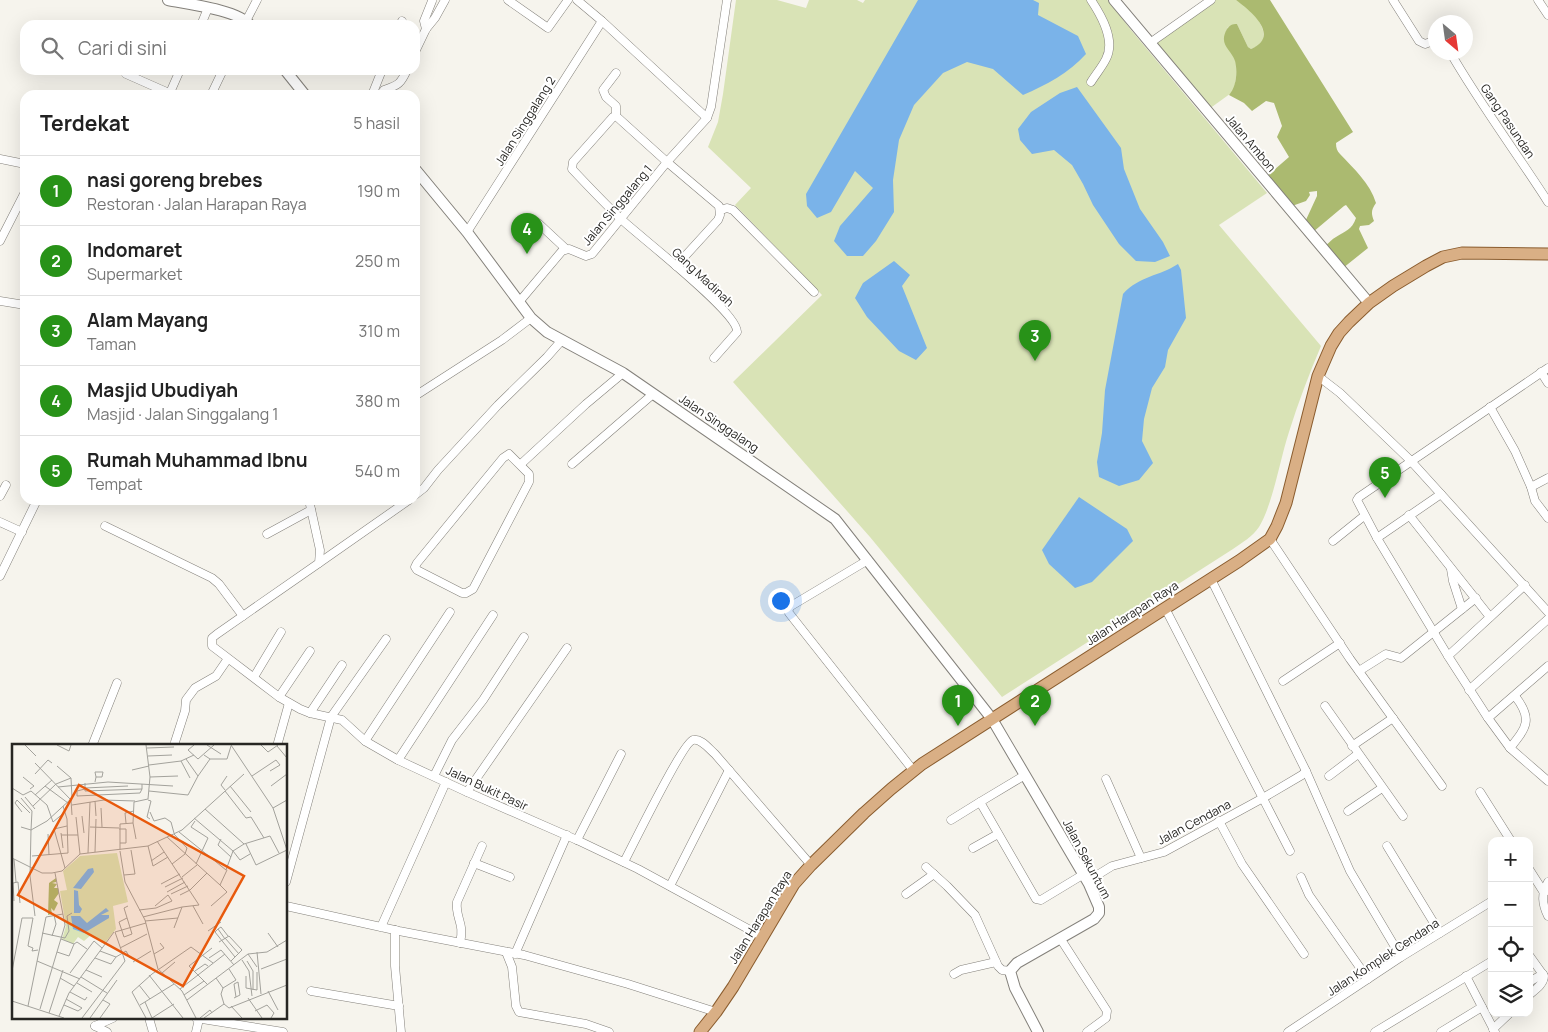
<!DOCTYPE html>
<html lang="id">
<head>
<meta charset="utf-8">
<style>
	body { margin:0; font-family:Manrope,sans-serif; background:#f2f2f2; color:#222 }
	.controls { position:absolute; right:15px; bottom:15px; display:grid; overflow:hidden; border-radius:10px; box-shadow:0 5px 20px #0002 }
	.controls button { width:45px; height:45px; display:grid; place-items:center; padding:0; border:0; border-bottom:1px solid #e0e0e0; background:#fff; color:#222; font:25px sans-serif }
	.compass { position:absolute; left:1428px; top:15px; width:45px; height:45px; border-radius:50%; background:#fff; box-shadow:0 5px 20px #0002; rotate:151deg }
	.you { position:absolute; left:780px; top:600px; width:18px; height:18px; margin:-12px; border:4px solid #fff; border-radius:50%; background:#1a73e8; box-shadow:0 0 0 8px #1a73e833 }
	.badge { display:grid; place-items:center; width:32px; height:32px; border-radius:50%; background:#289218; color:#fff; font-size:16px; font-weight:700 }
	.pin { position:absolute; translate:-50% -41px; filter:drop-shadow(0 1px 2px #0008) }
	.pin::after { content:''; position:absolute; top:26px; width:18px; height:15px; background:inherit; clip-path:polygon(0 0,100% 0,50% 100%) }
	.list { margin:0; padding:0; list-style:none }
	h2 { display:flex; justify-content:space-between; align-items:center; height:65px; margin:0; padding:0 20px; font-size:21px }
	h2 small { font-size:16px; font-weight:400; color:#767676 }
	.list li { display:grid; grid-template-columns:32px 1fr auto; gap:15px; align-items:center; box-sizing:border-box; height:70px; padding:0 20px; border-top:1px solid #e0e0e0 }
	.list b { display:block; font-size:19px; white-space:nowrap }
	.list p { margin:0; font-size:16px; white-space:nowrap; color:#767676 }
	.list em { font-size:16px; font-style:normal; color:#767676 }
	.icon { flex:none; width:28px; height:28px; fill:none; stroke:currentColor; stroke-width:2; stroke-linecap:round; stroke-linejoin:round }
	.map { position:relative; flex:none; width:1548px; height:1032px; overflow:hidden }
	.search { position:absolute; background:#fff; box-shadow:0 5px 20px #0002; left:20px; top:20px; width:400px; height:55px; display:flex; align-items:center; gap:12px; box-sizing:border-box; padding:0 18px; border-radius:15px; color:#767676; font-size:19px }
	.panel { position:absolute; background:#fff; box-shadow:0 5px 20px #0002; left:20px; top:90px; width:400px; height:415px; border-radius:15px }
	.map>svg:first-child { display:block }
</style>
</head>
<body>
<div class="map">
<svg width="1548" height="1032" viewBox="0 0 1548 1032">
	<rect width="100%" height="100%" fill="#f6f4ed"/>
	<!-- green -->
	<g fill="#d9e3b6">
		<path d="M736,0h41l29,8 3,-8h48l6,3 2,-3h243l23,30 136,163 -48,32 102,121c-12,28 -23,57 -32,86 -9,27 -16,72 -30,95 -7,10 -16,15 -26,22l-231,148 -132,-160 -137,-155 89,-87 -87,-90 16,-17 -43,-41 10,-25 5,-28z"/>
		<path d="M1216,0c6,0 15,0 20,0 12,4 32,27 27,40 -2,6 -7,7 -12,9l-3,-2 -11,-23 -9,3c-9,20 4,19 8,36 2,9 -1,19 -2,28l-25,18 -55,-66 36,-27z"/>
	</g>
	<!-- forest -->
	<path fill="#abba70" d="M1236,0h34l83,132 -17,11c0,5 1,8 4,11 14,15 30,29 36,49 -5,7 -5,10 -2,18l-5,4 -9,1 -1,3 9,19 -25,20 -17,-23c3,-2 6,-6 10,-8 9,-6 16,-7 20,-19l-10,-13 -2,1 -31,26 -8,-10 12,-26v-5l-8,1 1,3 -4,6 -14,5 -25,-30 22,-19 -12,-20 5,-11 -8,-23 -8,-2 -14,10 -8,-8 -15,-8c7,-7 9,-23 6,-34 -4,-12 -17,-16 -8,-32 3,-4 5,-5 10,-5l11,23 3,2c30,-13 0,-38 -15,-49z"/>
	<!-- water -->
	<g fill="#7ab3e9">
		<path d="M918,0h115l6,3 -1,12 40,21 8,18c-17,19 -40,31 -63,41l-30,-26 -26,-7 -24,11 -29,32 -15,35 -6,40 1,32 -18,29 -13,15h-16l-13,-15 6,-15 33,-38 -18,-17 -24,41 -14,6 -10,-12 -1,-12z"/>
		<polygon points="1077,87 1121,148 1124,169 1140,209 1163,242 1170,256 1155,262 1136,261 1119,244 1093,205 1083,184 1072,165 1054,150 1032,154 1020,140 1018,129 1031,112 1060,93"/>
		<polygon points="894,261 910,275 902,286 927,348 916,360 899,351 867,317 855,298 863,283"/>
		<path d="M1178,264l3,6 5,48 -18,32 -3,17 -13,21 -8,31 -2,22 11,22 -14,17 -20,6 -20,-9 -2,-15 5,-29 3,-43 18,-96c16,-18 37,-18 55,-30z"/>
		<polygon points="1079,497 1127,529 1133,541 1092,582 1075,588 1049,564 1042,550"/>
	</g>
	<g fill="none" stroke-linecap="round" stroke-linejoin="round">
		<defs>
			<g id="street">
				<polyline points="508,0 548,28 568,0"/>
				<polyline points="577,0 602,21 707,118"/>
				<path d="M1091,0c10,15 25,40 15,59 -4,8 -10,15 -15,23"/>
				<polyline points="1393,0 1419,41 1425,44 1436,40"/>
				<polyline points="1538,0 1548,15"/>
				<polyline points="201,25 208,8"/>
				<polyline points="244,25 257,0"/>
				<polyline points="400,25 402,21"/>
				<polyline points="426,29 424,21 432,1"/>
				<polyline points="1150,43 1211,0"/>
				<polyline points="415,52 426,29 435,18 445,0"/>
				<path d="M1450,52c30,52 66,100 98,150"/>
				<polyline points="616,73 603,90 606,97 616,106 616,116"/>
				<polyline points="126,74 169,93"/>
				<polyline points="169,95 180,70"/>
				<polyline points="211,95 223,70"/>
				<polyline points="372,95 382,70"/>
				<path d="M380,95l4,-5c14,-5 16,-5 23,-20"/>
				<path d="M616,116l-3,1 -40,45 -1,7c16,17 32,34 49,50 18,17 118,94 116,113l-23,26"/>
				<polyline points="616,116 667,162 719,206 720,215 718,220 676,266"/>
				<polyline points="0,159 25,164"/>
				<polyline points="721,210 727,208 733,210 814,292"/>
				<polyline points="538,223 566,249"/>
				<polyline points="467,232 602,21"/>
				<polyline points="0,241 25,192"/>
				<polyline points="0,301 25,305"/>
				<polyline points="519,302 562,251 569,249 586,256 592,254 667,162 707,118 711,107 727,0"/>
				<polyline points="1548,368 1359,497 1357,500 1377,538 1448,656 1488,718 1510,748 1548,781"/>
				<polyline points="1541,372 1548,383"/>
				<polyline points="1318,376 1340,393 1410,460 1548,612"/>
				<polyline points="415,396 502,340 531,318"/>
				<polyline points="1490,407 1515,451 1531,487 1535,501 1548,518"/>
				<polygon points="509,454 529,474 529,482 473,589 466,593 462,593 417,570 415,567 417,563 503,458"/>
				<polyline points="521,464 586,404 623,373"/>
				<polyline points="572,464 653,394"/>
				<polyline points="1531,487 1548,478"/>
				<polyline points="415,495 424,488 438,470 498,405 547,357 562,340"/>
				<polyline points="0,496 6,485"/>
				<polyline points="309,500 320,550 319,563 217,634 212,638 212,646 279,697 300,709 310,713 342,720 365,741 398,760 467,792 577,840 638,869 763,937"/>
				<polyline points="1409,515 1490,617"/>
				<polyline points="0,522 22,532"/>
				<polyline points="105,526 212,578 219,584 243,616"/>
				<polyline points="267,534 311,510"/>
				<polyline points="1377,538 1441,494"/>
				<polyline points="1270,539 1350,659 1442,786"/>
				<polyline points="1333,541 1364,516"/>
				<polyline points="868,560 791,606 788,610 789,613 913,770"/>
				<polyline points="319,563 409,500"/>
				<polyline points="1451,569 1453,581 1462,609"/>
				<polyline points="0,576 37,500"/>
				<polyline points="1211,579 1306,771 1350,871 1401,957"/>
				<polyline points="1165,608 1290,851"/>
				<polyline points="1448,656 1525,585"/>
				<polyline points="1359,671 1386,654 1401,658 1476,598"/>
				<polyline points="254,677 281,632"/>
				<polyline points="1283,681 1340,643"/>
				<polyline points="1469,690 1548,619"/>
				<polyline points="279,697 310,651"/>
				<polyline points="1325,706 1403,816"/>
				<polyline points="310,713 342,665"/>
				<polyline points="1488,718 1548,666"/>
				<polyline points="365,741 450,612"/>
				<polyline points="175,742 185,711 186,700 195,688 216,676 227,660"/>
				<polyline points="92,746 117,683"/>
				<polyline points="277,746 289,703"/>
				<polyline points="1352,746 1393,718"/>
				<path d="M1510,748c17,-21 23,-29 5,-52"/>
				<polyline points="398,760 493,615"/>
				<polyline points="1025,775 980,802 1036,899 1041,900 1084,874"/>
				<polyline points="434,776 452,740 483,700 524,637"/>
				<polyline points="1329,776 1358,754"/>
				<polyline points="1106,779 1141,858"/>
				<polyline points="467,792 567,648"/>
				<polyline points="1480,792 1511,841"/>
				<polyline points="1348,811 1382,788"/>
				<polyline points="951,820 980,802"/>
				<polyline points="1219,821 1242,864 1304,954"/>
				<polyline points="577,840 621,754"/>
				<polyline points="1387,846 1440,933"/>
				<polyline points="973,848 998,834"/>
				<path d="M624,862c8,-15 59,-120 69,-122 8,-2 16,9 22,14l96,111"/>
				<polyline points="474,863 510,877"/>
				<polyline points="926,867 947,886 975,915 998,966 1002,970 1010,971"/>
				<polyline points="1529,869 1543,891 1546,891"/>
				<polyline points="1301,877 1309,895 1368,979"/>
				<polyline points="286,882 331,717 386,639"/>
				<path d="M1548,882c-7,12 -6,22 0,34"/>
				<polyline points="1089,884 1099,874 1112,866 1164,852 1263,798 1302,775 1306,771"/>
				<polyline points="670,886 729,770"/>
				<polyline points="906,894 934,874"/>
				<polyline points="286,906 399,931 524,955 628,984 716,1012"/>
				<polyline points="381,927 446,782"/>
				<polyline points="395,930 395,966 401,1032"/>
				<polyline points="1060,938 1107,1011 1106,1018 1087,1032"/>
				<path d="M460,943c5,-20 -5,-25 -3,-41l25,-56"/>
				<polyline points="506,952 512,967 516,1006 519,1012 586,1024 609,1032"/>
				<polyline points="515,954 567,835"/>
				<path d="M1529,955l15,21c0,8 -9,14 -15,19"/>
				<polyline points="954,974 961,970 996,962"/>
				<polyline points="1466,976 1482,1007"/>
				<polyline points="1529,982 1543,974"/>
				<polyline points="311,991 399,1006"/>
				<polyline points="149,1018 153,1032"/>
				<polyline points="196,1018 283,1032"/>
				<polyline points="95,1026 113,1018"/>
				<polyline points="95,1026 107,1032"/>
				<polyline points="1493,1029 1510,1013"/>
				<polyline points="196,1032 199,1019"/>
				<polyline points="1288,1032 1401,957 1492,901"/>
				<polyline points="1375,1032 1492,961"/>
				<polyline points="1441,1032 1482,1007 1495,1032"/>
			</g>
			<g id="secondary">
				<path d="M168,0c20,4 70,10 82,25"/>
				<polyline points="1114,0 1369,303"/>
				<polyline points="285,70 305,95"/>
				<polyline points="415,169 467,232 531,318 547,332 623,373 835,519 992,719 1089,884 1099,907 1099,913 1094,919 1017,963 1010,971 1015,988 1038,1032"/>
			</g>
			<polyline id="primary" points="700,1032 716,1012 733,987 794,884 811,865 864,813 891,789 922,764 1239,561 1270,539 1277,526 1286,503 1318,376 1331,346 1339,333 1349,322 1369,303 1393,286 1426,266 1443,257 1462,253 1548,254"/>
		</defs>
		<!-- street casing -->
		<use href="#street" stroke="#84817b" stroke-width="9"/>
		<!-- secondary casing -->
		<use href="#secondary" stroke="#84817b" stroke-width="12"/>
		<!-- primary casing -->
		<use href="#primary" stroke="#8a5c2e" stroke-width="13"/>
		<!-- street -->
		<use href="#street" stroke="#fff" stroke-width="8"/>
		<!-- secondary -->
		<use href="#secondary" stroke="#fff" stroke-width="10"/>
		<!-- primary -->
		<use href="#primary" stroke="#d9af85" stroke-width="11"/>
	</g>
	<g text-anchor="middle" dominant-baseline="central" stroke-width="4" stroke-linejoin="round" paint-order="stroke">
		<!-- street labels -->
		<g font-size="12" fill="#272623" stroke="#fff">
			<text transform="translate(525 121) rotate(-58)">Jalan Singgalang 2</text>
			<text transform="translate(1508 121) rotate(56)">Gang Pasundan</text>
			<text transform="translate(1251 143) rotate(50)">Jalan Ambon</text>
			<text transform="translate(617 205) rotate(-50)">Jalan Singgalang 1</text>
			<text transform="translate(703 277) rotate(43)">Gang Madinah</text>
			<text transform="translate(719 423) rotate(34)">Jalan Singgalang</text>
			<text transform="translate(1132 613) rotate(-33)">Jalan Harapan Raya</text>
			<text transform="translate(487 788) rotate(25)">Jalan Bukit Pasir</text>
			<text transform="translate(1194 822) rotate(-28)">Jalan Cendana</text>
			<text transform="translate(1087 859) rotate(62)">Jalan Sekuntum</text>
			<text transform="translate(760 917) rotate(-58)">Jalan Harapan Raya</text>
			<text transform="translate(1383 957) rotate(-33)">Jalan Komplek Cendana</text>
		</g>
	</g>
	<!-- overview -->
	<g transform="translate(12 744)">
		<rect width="275" height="275" fill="#f6f4ed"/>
		<path d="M105,109l11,49 -15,4 3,23 -12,15 -13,-9 -7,6 -6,-4 -5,7 -11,-5 4,-13 -6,-35 7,-1 -4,-19 17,-15z" fill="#d9e3b6"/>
		<path d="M44,134v4l-4,1 5,1 -3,4h4l1,5 -5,7 4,3 -4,8 -3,-3 1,6 -4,1 1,-32z" fill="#abba70"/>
		<path d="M81,124l1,4 -13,17 -8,-1 15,-19zM62,146l4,1 1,14 3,4 -2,4h-6zM94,164l3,3 -8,4h8v3l-25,15 -11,-4 -2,-13h9l7,7z" fill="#7ab3e9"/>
		<path fill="none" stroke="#a3a29c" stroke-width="1" d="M13,1l11,11M45,1l12,6 2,-6M182,1l-6,5 10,9 16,-14M195,1l14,9M219,1l42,63 14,42M249,1l7,7 10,-7M265,2l10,12M135,4l27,-1M192,11l6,4h17l4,-13M136,12l24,-1M174,15l12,17 12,-17M169,17l9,17M23,19l36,37 1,15M137,21l32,-4 13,-6M120,26l17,-4M23,30l13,-14 4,3M240,32l24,-16 4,5 -10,6M11,33l11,9 -4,3M138,33l28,-1M83,38l1,-5h6l1,-5h-8l1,5M73,39v8l57,-2v-5M33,42l23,17M218,42l21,26M259,42l16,-12M46,43l50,-5 65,4M0,44l11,7 8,-4 16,14 6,17M73,44l43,-2M73,45l-8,2v5l63,-3 2,-4M213,46l-4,-5 6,-9M137,47l39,4 10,-19M213,47l21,27 5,-1 13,21M23,51l17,-15M13,53l10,12M136,56l3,1 -4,16 3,2M83,57l1,15M60,61l32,-5 31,1M21,62l23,-22 15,-6M89,64l1,19M261,64l14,-8M193,65l39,35M10,68l-7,-9 2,-3 13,13M138,68l4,9 11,-3 6,4 3,11M70,72l2,17M64,73l4,37M182,74l39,33 11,-7 26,-8 9,17M183,77l-4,6 17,11 -12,26M41,78l12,-10M114,79l-1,-10 9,-2M121,79l3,16M9,83l10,3 1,-19 -11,-13M78,83l29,1M107,85h7v14h-6M167,88l47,38 7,-19 7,9 10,-6M49,89l2,15M36,90l1,21M162,90l13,14 -2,6M49,91h17M155,93l53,48 7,-15M209,95l-3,6 13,12M145,97l42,64 -17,2 -8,21M234,100l10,21 31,-15M136,102l5,20 15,-9M108,106v-26l13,-1 1,-21 14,-3 2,-22 -4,-32M108,107l5,31 20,38 13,49 24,22 14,27M83,108l1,-33M76,109l2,-51M20,112l36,-3 -1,-34 -4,-13M0,114l30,15h10l10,-2 18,-17 68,-8 34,-16 62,-56M2,115l2,23M139,117l13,-9M160,120l13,-10M53,124l-11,-39 13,-3M112,131l11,-1 -4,-24M170,133l15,-12M149,140l19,-10M153,143l18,-9M155,148l18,-10M159,150l17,-8M168,151l10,-5 17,-17M2,157l-1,-18 5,-1 2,21M181,162l10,18M199,162l16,-14 -7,-7M127,166l17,-2 16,-7 -4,-6 -13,11M23,172l-5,-40 1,-46 16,-9 25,-23 -1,-20 -14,-12M131,173l39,-10M21,174l-5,28 5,2 -1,3 6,-1M133,177l33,-3M206,185l-3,3 20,25M196,187l13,-9M103,188l31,-9M30,189l23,5 4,-7 -2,-15 5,-3M256,189l10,14M40,192l4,-12 -2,-9M112,193l8,-3 -8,-26 4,-2M112,193l-5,-15 8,-4M213,194l14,16M49,195l13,5 3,-2 10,7M213,195l-7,-10 3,-2 7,9M207,198l10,-6 13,14 -11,11M108,204l27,-14M88,207l16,6 10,-6 4,7M45,208l12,4 5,-12M245,208l4,42M142,210l10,-6 -4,-5M236,210l9,13M83,214l16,6 5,-7M197,214l12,-8 13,15M230,216l7,11 3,25M25,217l43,18M235,217l6,10v19M121,218l18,-11M249,225l26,-10M74,226l16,7M0,227l10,-53h11M183,227l10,-7 3,2M58,229l24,-32 8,7M150,229l13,-11M137,231l34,43M234,232v12l11,2v-18M69,233l26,16M48,234l14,8M204,234l7,10 -2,6 3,10M65,239l15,9M127,241l11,14M196,241l-19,-19 23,-18M211,244l13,-8 -7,-11M168,245l45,-35M256,247l10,19M58,248l15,8 2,-3M172,251l20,-14M222,254l6,-3 -2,-13 -4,2 2,13M236,254l14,20M175,256l61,-46 19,-2 20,-12M0,257l52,17M133,258l7,16M212,260l5,4 58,-23M52,261l14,6 4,-3 -16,-9M128,261l34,-21M16,262l18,-89 17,-3M219,262l11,12M28,265l25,-84 -10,-52M243,267l12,-6 7,8 -3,5M37,269l14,-43M47,272l10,-23 45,-61M70,274l43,-57 -10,-29M78,274l27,-38M88,274l10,-14 -7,-4M134,274l-14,-26 20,-18 39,-27 22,16M140,274l22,-14M188,274l10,-8 2,3M192,274l20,-14"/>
		<path fill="#e8590c" fill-opacity="0.15" stroke="#e8590c" stroke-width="2.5" d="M67,41l165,91 -61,110 -165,-91z"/>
		<rect width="275" height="275" fill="none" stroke="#272623" stroke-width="2.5"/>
	</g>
</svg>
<div class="controls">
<button>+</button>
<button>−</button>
<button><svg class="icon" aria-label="locate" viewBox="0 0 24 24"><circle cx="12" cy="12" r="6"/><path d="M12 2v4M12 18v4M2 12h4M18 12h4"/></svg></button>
<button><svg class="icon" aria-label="layers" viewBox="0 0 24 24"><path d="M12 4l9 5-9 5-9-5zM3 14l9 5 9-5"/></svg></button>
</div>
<svg class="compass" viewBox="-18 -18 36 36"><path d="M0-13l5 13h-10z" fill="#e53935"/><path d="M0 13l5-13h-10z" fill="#767676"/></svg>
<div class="you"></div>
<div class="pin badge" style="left:958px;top:726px">1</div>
<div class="pin badge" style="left:1035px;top:726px">2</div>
<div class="pin badge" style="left:1035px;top:361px">3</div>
<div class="pin badge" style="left:527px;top:254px">4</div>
<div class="pin badge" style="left:1385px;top:498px">5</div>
<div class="search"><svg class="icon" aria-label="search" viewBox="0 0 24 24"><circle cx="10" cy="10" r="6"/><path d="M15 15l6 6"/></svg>Cari di sini</div>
<section class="panel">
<h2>Terdekat<small>5 hasil</small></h2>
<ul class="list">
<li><span class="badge">1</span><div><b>nasi goreng brebes</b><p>Restoran · Jalan Harapan Raya</p></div><em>190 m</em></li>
<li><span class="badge">2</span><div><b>Indomaret</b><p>Supermarket</p></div><em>250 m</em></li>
<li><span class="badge">3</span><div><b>Alam Mayang</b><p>Taman</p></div><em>310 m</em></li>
<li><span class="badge">4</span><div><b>Masjid Ubudiyah</b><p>Masjid · Jalan Singgalang 1</p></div><em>380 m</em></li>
<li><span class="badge">5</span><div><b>Rumah Muhammad Ibnu</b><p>Tempat</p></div><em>540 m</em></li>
</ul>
</section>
</div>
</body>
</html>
